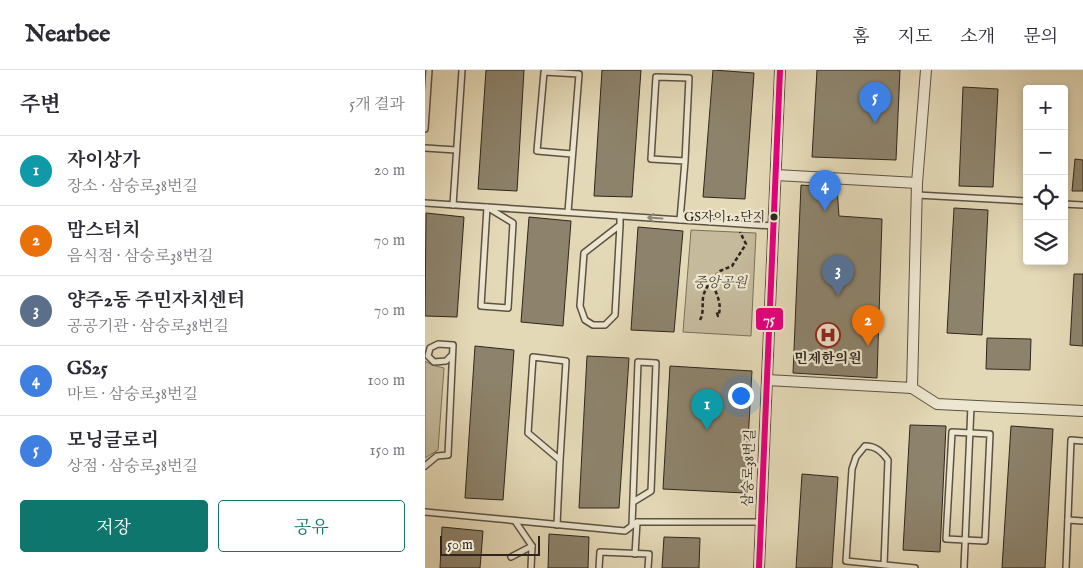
<!DOCTYPE html>
<html lang="ko">
<head>
<meta charset="utf-8">
<style>
	body { margin:0; font-family:"IM FELL English","Noto Serif KR",serif; background:#f7f7f7; color:#2b2b33 }
	.controls { position:absolute; right:15px; top:15px; display:grid; overflow:hidden; border-radius:5px; box-shadow:0 2px 8px #0003 }
	.controls button { width:45px; height:45px; display:grid; place-items:center; padding:0; border:0; border-bottom:1px solid #e1e1e2; background:#fff; color:#2b2b33; font:25px sans-serif }
	.scale { position:absolute; left:15px; bottom:12px; width:100px; box-sizing:border-box; padding-left:5px; border:2px solid #2f251a; border-top:0; font-size:14px; line-height:18px; white-space:nowrap; color:#2f251a; -webkit-text-stroke:4px #ede6d0; paint-order:stroke }
	.you { position:absolute; left:315px; top:325px; width:18px; height:18px; margin:-12px; border:4px solid #fff; border-radius:50%; background:#1a73e8; box-shadow:0 0 0 8px #1a73e833 }
	.badge { display:grid; place-items:center; width:32px; height:32px; border-radius:50%; background:#0f766e; color:#fff; font-size:16px; font-weight:700 }
	.pin { position:absolute; translate:-50% -41px; filter:drop-shadow(0 1px 2px #0008) }
	.pin::after { content:''; position:absolute; top:26px; width:18px; height:15px; background:inherit; clip-path:polygon(0 0,100% 0,50% 100%) }
	.list { margin:0; padding:0; list-style:none }
	h2 { display:flex; justify-content:space-between; align-items:center; height:65px; margin:0; padding:0 20px; font-size:21px }
	h2 small { font-size:16px; font-weight:400; color:#7c7c81 }
	.list li { display:grid; grid-template-columns:32px 1fr auto; gap:15px; align-items:center; box-sizing:border-box; height:70px; padding:0 20px; border-top:1px solid #e1e1e2 }
	.list b { display:block; font-size:19px; white-space:nowrap }
	.list p { margin:0; font-size:16px; white-space:nowrap; color:#7c7c81 }
	.list em { font-size:16px; font-style:normal; color:#7c7c81 }
	.actions { display:flex; gap:10px; padding:15px 20px }
	.actions a { flex:1; padding:11px 0; border:1px solid #0f766e; border-radius:5px; text-align:center; font-size:18px; color:#0f766e }
	.actions .main { background:#0f766e; color:#fff }
	.icon { flex:none; width:28px; height:28px; fill:none; stroke:currentColor; stroke-width:2; stroke-linecap:round; stroke-linejoin:round }
	.map { position:relative; flex:none; width:658px; height:498px; overflow:hidden }
	header { display:flex; align-items:center; gap:30px; box-sizing:border-box; height:70px; padding:0 25px; background:#fff; border-bottom:1px solid #e1e1e2 }
	header strong { font-size:24px }
	nav { display:flex; gap:28px; margin-inline-start:auto; font-size:18px }
	main { display:flex }
	aside { flex:1; background:#fff }
	.map>svg:first-child { display:block }
</style>
</head>
<body>
<header>
<strong>Nearbee</strong>
<nav><a>홈</a><a>지도</a><a>소개</a><a>문의</a></nav>
</header>
<main>
<aside>
<h2>주변<small>5개 결과</small></h2>
<ul class="list">
<li><span class="badge" style="background:#0f9aa8">1</span><div><b>자이상가</b><p>장소 · 삼숭로38번길</p></div><em>20 m</em></li>
<li><span class="badge" style="background:#e8710a">2</span><div><b>맘스터치</b><p>음식점 · 삼숭로38번길</p></div><em>70 m</em></li>
<li><span class="badge" style="background:#5c6f8a">3</span><div><b>양주2동 주민자치센터</b><p>공공기관 · 삼숭로38번길</p></div><em>70 m</em></li>
<li><span class="badge" style="background:#3f7fe0">4</span><div><b>GS25</b><p>마트 · 삼숭로38번길</p></div><em>100 m</em></li>
<li><span class="badge" style="background:#3f7fe0">5</span><div><b>모닝글로리</b><p>상점 · 삼숭로38번길</p></div><em>150 m</em></li>
</ul>
<div class="actions"><a class="main">저장</a><a>공유</a></div>
</aside>
<div class="map">
<svg width="658" height="498" viewBox="0 0 658 498">
	<rect width="100%" height="100%" fill="#e4d9b7"/>
	<filter id="stains"><feTurbulence type="fractalNoise" baseFrequency=".004" numOctaves="4"/><feColorMatrix values="0 0 0 0 .2 0 0 0 0 .09 0 0 0 0 .02 0 0 0 .5 -.17"/></filter>
	<radialGradient id="worn" r=".72"><stop offset=".6" stop-color="#630" stop-opacity="0"/><stop offset="1" stop-color="#630" stop-opacity=".3"/></radialGradient>
	<!-- green -->
	<g fill="#c5ba9c" stroke="#7a705b">
		<polygon points="266,160 331,163 326,266 258,262"/>
		<polygon points="0,291 7,295 19,298 13,380 0,388"/>
	</g>
	<!-- building -->
	<g fill="#8d836c" stroke="#2f251a">
		<polygon points="61,0 99,0 92,121 53,119"/>
		<polygon points="177,0 216,0 207,127 169,126"/>
		<polygon points="288,0 329,3 320,129 278,127"/>
		<polygon points="392,0 475,0 471,90 387,87"/>
		<polygon points="538,17 573,19 568,117 534,116"/>
		<polygon points="650,89 658,90 658,121 647,121"/>
		<polygon points="376,115 412,118 414,146 457,149 452,308 368,303"/>
		<polygon points="529,138 563,140 557,265 522,263"/>
		<polygon points="1,143 39,147 32,247 0,246"/>
		<polygon points="104,147 146,151 138,256 96,252"/>
		<polygon points="213,157 258,161 249,262 206,260"/>
		<polygon points="649,204 658,204 658,276 645,275"/>
		<polygon points="562,268 606,269 605,300 561,299"/>
		<polygon points="50,276 89,280 78,430 40,428"/>
		<polygon points="162,286 204,288 194,438 154,438"/>
		<polygon points="245,296 327,301 320,423 238,419"/>
		<polygon points="485,355 521,356 515,482 478,480"/>
		<polygon points="586,356 628,359 620,498 577,498"/>
		<polygon points="377,404 413,407 407,498 371,498"/>
		<polygon points="17,457 58,461 55,498 15,498"/>
		<polygon points="124,464 164,467 163,498 123,498"/>
		<polygon points="239,467 275,468 274,498 237,498"/>
	</g>
	<g fill="none" stroke-linecap="round" stroke-linejoin="round">
		<defs>
			<g id="lane">
				<polyline points="0,59 4,0"/>
				<polyline points="0,78 31,80"/>
				<polyline points="492,125 602,131"/>
				<polyline points="0,133 348,156"/>
				<polyline points="639,134 658,135"/>
				<polyline points="28,135 37,0"/>
				<polygon points="62,137 88,153 83,238 56,236"/>
				<polyline points="143,142 154,4 119,2 112,81 147,84"/>
				<polyline points="255,150 260,91 226,89 231,7 264,8 260,91"/>
				<polyline points="195,155 159,183 155,236 160,250 168,255 180,255 190,245 195,155 195,146"/>
				<polygon points="527,362 565,364 560,471 521,469"/>
				<polyline points="0,396 12,386 23,385 28,275 13,274 5,278 3,286 9,292 21,291 27,285"/>
				<polyline points="0,442 200,461 212,452 336,452"/>
				<polyline points="643,450 658,451"/>
				<polyline points="132,455 135,390 103,363 108,287 141,291 135,390"/>
				<polyline points="207,455 213,292 231,293 226,421 208,432"/>
				<polyline points="210,484 212,452"/>
				<polyline points="86,487 107,476 90,451"/>
				<path d="M459,495l4,-105c-6,-8 -12,-14 -23,-14l-9,11 -4,12 -6,92 69,7"/>
				<polyline points="106,498 107,476"/>
				<polyline points="174,498 175,482 224,484 223,498"/>
				<polyline points="539,498 546,336"/>
				<polyline points="641,498 646,370 658,371"/>
			</g>
			<g id="street">
				<polyline points="351,105 492,113"/>
				<polyline points="342,310 487,318 492,113 501,0"/>
				<polyline points="487,318 512,334 658,341"/>
				<polyline points="334,498 355,0"/>
			</g>
		</defs>
		<!-- lane casing -->
		<use href="#lane" stroke="#5c5241" stroke-width="8"/>
		<!-- street casing -->
		<use href="#street" stroke="#5c5241" stroke-width="12"/>
		<!-- path -->
		<g stroke="#2f251a" stroke-width="2.5" stroke-dasharray="4 2.5" stroke-linecap="butt">
			<polyline points="286,211 295,201 307,196 321,174 315,162"/>
			<path d="M275,250c4,-7 2,-15 3,-22 1,-7 4,-11 8,-17 5,11 12,24 7,35l-2,-6"/>
		</g>
		<!-- lane -->
		<use href="#lane" stroke="#ede6d0" stroke-width="5"/>
		<!-- street -->
		<use href="#street" stroke="#ede6d0" stroke-width="10"/>
		<defs>
			<polyline id="bus-1" points="334,498 355,0"/>
		</defs>
		<!-- bus-1 casing -->
		<use href="#bus-1" stroke="#ede6d0" stroke-width="10"/>
		<!-- bus-1 -->
		<use href="#bus-1" stroke="#e5007d" stroke-width="6"/>
	</g>
	<!-- one-way arrows -->
	<defs><path id="oneway-shaft" d="M-6 0H5M1.5-3L5.5 0L1.5 3" fill="none" stroke-width="1.6" stroke-linecap="round" stroke-linejoin="round" transform="scale(1.25)"/></defs>
	<use stroke="#8e8675" href="#oneway-shaft" transform="translate(230 148) rotate(-176)"/>
	<!-- icons -->
	<defs>
		<symbol id="hospital-ring" viewBox="-11 -11 22 22"><circle r="9.5" fill="#ede6d0" stroke="#8f2418" stroke-width="1.5"/><path d="M-5-5h3v3.5h4V-5h3V5h-3V1.5h-4V5h-3Z" fill="#8f2418"/></symbol>
	</defs>
	<g fill-rule="evenodd">
		<use href="#hospital-ring" x="389" y="251" width="28" height="28"/>
	</g>
	<!-- markers -->
	<circle fill="#2f251a" stroke="#ede6d0" stroke-width="2" cx="349" cy="147" r="4.5"/>
	<g text-anchor="middle" dominant-baseline="central" stroke-width="4.5" stroke-linejoin="round" paint-order="stroke">
		<!-- bus labels -->
		<g font-size="13" fill="#2f251a" stroke="#ede6d0" text-anchor="end">
			<text x="340" y="147">GS자이1.2단지</text>
		</g>
		<!-- park labels -->
		<g font-size="14" font-style="italic" fill="#544a3a" stroke="#ede6d0">
			<text x="295" y="213">중앙공원</text>
		</g>
		<!-- poi labels -->
		<g font-size="14" font-weight="bold" fill="#2f251a" stroke="#ede6d0">
			<text x="403" y="289">민제한의원</text>
		</g>
		<!-- street labels -->
		<g font-size="14" fill="#2f251a" stroke="#ede6d0">
			<text transform="translate(324 398) rotate(-88)">삼숭로38번길</text>
		</g>
	</g>
	<rect stroke="#ede6d0" stroke-width="2" x="330" y="237" width="29" height="24" rx="5" fill="#e5007d"/>
	<g font-size="14" text-anchor="middle" font-weight="bold" fill="#fff">
		<text x="344" y="254">75</text>
	</g>
	<rect width="100%" height="100%" filter="url(#stains)"/>
	<rect width="100%" height="100%" fill="url(#worn)"/>
</svg>
<div class="controls">
<button>+</button>
<button>−</button>
<button><svg class="icon" aria-label="locate" viewBox="0 0 24 24"><circle cx="12" cy="12" r="6"/><path d="M12 2v4M12 18v4M2 12h4M18 12h4"/></svg></button>
<button><svg class="icon" aria-label="layers" viewBox="0 0 24 24"><path d="M12 4l9 5-9 5-9-5zM3 14l9 5 9-5"/></svg></button>
</div>
<div class="scale">50 m</div>
<div class="you"></div>
<div class="pin badge" style="left:282px;top:360px;background:#0f9aa8">1</div>
<div class="pin badge" style="left:443px;top:276px;background:#e8710a">2</div>
<div class="pin badge" style="left:413px;top:226px;background:#5c6f8a">3</div>
<div class="pin badge" style="left:400px;top:141px;background:#3f7fe0">4</div>
<div class="pin badge" style="left:450px;top:53px;background:#3f7fe0">5</div>
</div>
</main>
</body>
</html>
